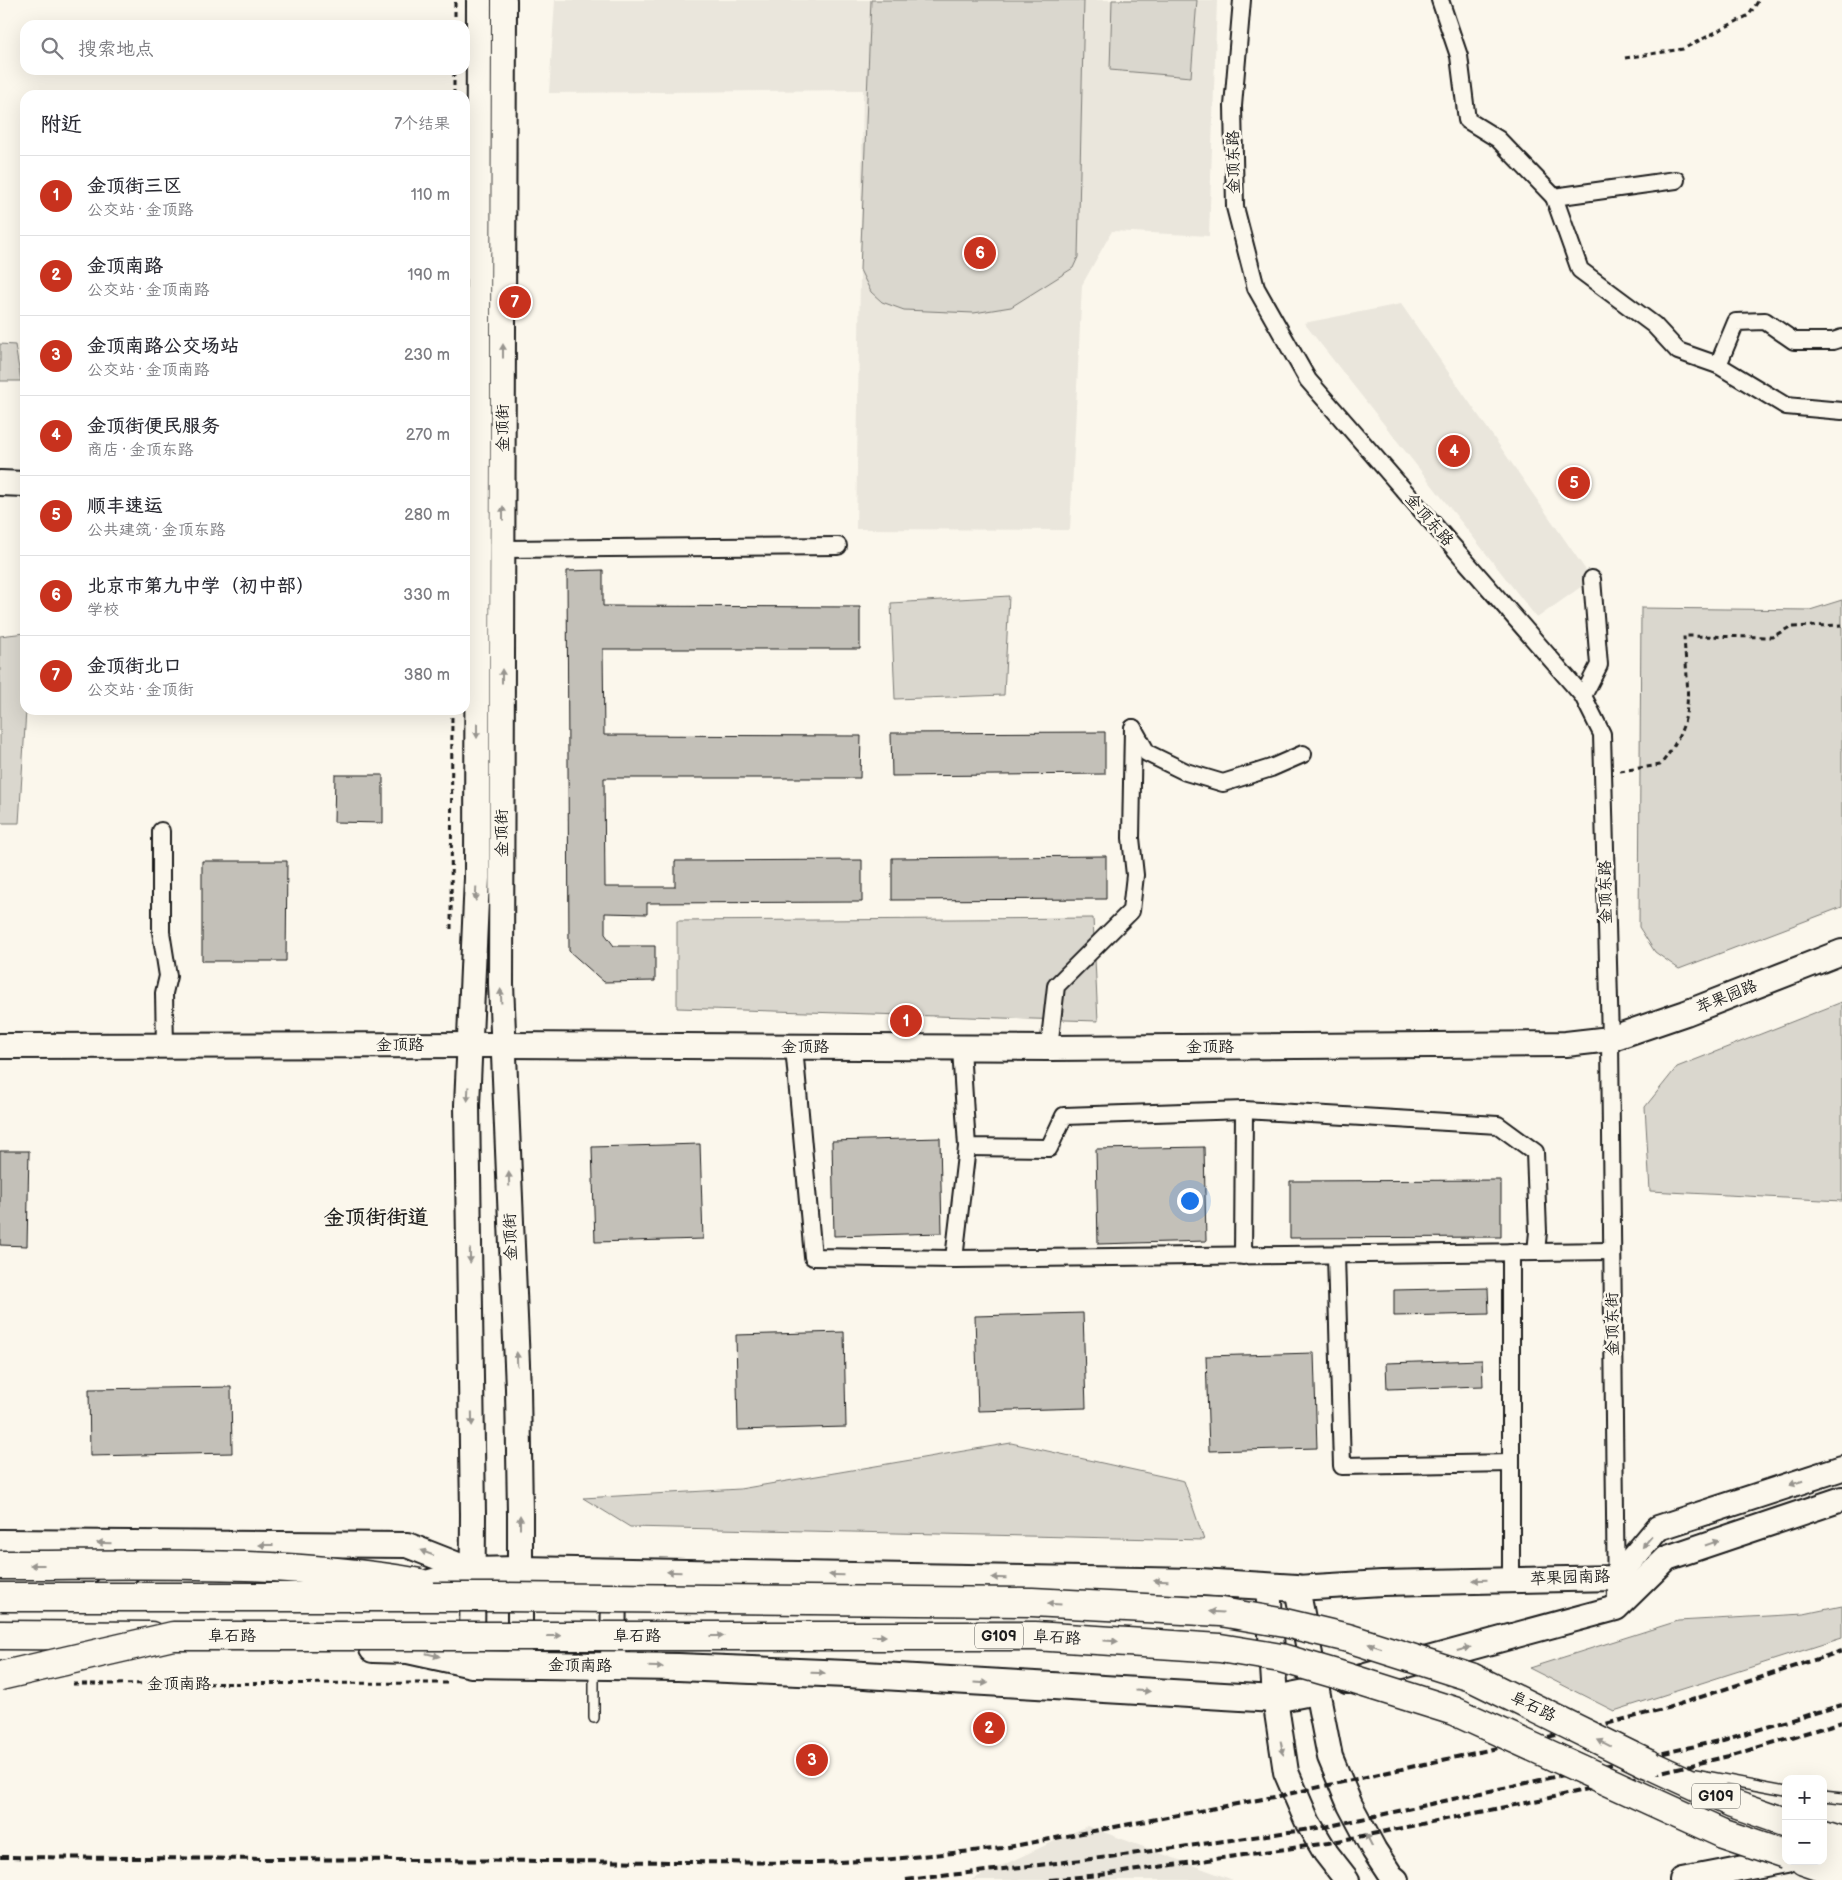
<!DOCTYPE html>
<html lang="zh">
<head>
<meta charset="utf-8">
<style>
	body { margin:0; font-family:"Balsamiq Sans","LXGW WenKai TC",sans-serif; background:#f2f2f3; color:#2b2b33 }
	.controls { position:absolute; right:15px; bottom:15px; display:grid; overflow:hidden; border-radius:10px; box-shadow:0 5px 20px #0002 }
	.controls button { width:45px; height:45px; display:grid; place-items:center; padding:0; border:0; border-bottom:1px solid #e1e1e2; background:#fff; color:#2b2b33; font:25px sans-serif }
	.you { position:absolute; left:1189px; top:1200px; width:18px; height:18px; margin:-12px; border:4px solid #fff; border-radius:50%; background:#1a73e8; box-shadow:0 0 0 8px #1a73e833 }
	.badge { display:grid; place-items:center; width:32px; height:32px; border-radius:50%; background:#c8321e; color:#fff; font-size:16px; font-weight:700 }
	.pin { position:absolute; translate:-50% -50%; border:2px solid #fff; box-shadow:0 1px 5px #0006 }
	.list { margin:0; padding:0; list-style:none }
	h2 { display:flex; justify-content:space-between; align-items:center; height:65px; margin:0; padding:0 20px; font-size:21px }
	h2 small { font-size:16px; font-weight:400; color:#7c7c81 }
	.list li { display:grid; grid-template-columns:32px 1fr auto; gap:15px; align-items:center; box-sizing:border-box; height:80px; padding:0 20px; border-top:1px solid #e1e1e2 }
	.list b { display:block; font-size:19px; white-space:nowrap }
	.list p { margin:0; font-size:16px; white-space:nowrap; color:#7c7c81 }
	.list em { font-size:16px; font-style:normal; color:#7c7c81 }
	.icon { flex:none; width:28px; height:28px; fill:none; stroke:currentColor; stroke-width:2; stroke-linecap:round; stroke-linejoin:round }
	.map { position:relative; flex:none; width:1842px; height:1880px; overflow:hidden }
	.search { position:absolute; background:#fff; box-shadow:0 5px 20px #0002; left:20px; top:20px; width:450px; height:55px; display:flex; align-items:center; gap:12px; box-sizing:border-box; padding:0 18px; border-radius:15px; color:#7c7c81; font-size:19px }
	.panel { position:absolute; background:#fff; box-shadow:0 5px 20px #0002; left:20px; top:90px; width:450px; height:625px; border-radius:15px }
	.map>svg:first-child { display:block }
</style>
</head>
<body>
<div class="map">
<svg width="1842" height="1880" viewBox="0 0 1842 1880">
	<rect width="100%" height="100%" fill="#fbf7ec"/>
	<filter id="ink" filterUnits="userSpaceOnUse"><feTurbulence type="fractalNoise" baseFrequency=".02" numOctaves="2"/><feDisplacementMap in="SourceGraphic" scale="10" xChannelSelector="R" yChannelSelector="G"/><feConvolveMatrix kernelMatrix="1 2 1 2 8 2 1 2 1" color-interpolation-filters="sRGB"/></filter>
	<g filter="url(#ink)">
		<!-- built -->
		<g fill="#eae6dc">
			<polygon points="555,0 1217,0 1209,236 1112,231 1082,285 1070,530 856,529 863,90 549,93"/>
			<polygon points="1401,304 1592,579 1537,618 1304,323"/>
			<polygon points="1087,1826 1233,1880 971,1880"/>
		</g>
		<!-- green -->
		<g fill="#dad7ce" stroke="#7b7a75">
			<polygon points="871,0 1084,0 1078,257 1073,268 1011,307 974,313 904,310 882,302 871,292 860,270"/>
			<polygon points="1112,0 1197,0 1191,77 1110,70"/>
			<polygon points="0,344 15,345 21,381 0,381"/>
			<polygon points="1009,596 1004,695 895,699 891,603"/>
			<polygon points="1842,600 1842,907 1679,969 1655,952 1639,927 1641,608 1810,610"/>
			<polygon points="25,633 26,710 19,823 0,823 0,636"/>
			<polygon points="1093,918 1098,1021 677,1008 677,921"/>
			<polygon points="1842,1002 1842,1201 1650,1191 1645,1107 1677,1067"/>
			<polygon points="1011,1443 1184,1481 1204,1540 630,1527 583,1498 740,1489"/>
			<polygon points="1842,1606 1842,1638 1614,1711 1529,1668 1678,1621 1804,1614"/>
		</g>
		<!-- building -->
		<g fill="#c3c0b8" stroke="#1c1c1c">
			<polygon points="603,570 603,606 860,607 860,649 603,649 604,735 861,736 860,778 604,778 605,887 675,887 675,861 862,860 862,902 647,903 647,914 605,913 605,934 614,946 655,946 655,981 604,982 569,951 567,571"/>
			<polygon points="1105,732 1105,774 892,776 891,733"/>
			<polygon points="335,775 383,775 383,823 334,822"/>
			<polygon points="1106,856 1106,899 892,900 892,858"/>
			<polygon points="202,861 287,861 286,961 202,961"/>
			<polygon points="940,1138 942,1233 834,1236 832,1141"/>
			<polygon points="700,1144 703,1239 595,1242 592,1147"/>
			<polygon points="1204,1147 1206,1241 1098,1244 1096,1149"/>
			<polygon points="0,1151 29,1151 27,1246 0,1245"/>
			<polygon points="1501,1180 1501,1237 1290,1238 1290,1181"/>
			<polygon points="1488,1288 1489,1314 1394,1316 1394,1290"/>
			<polygon points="1083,1313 1086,1408 978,1411 975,1316"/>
			<polygon points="844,1332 846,1427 738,1430 736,1335"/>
			<polygon points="1314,1353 1317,1448 1209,1451 1206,1356"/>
			<polygon points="1482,1360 1483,1386 1387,1389 1386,1363"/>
			<polygon points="231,1387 232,1453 90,1456 89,1389"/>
		</g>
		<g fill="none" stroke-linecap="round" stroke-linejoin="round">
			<defs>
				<g id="lane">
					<polyline points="594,1669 594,1718"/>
					<polyline points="1695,1774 1786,1791"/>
					<polyline points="1823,1796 1842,1798"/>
				</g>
				<g id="street">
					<polyline points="1242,0 1233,106 1235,207 1256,288 1308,380 1583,696 1602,734 1610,1039 1616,1608"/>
					<polyline points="1440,0 1459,56 1467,120 1498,139 1554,197 1676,180"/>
					<polyline points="1554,197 1580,270 1654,325 1678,351 1718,365 1736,322 1765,321 1794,341 1833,341 1842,338"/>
					<polyline points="1718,365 1786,406 1842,411"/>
					<polyline points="503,549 838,546"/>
					<polyline points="1583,696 1599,665 1592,579"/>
					<polyline points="1133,728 1147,753 1186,772 1223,783 1271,768 1303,754"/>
					<polyline points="161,831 161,932 168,976 164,993 165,1046"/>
					<polyline points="794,1047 813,1257 954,1259 1612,1251"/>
					<polyline points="961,1048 967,1147 1049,1148 1064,1116 1244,1110"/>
					<polyline points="1049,1048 1056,986 1131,911 1135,875 1131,838 1133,728"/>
					<polyline points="1511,1252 1511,1579"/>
					<polyline points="1336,1255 1342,1466 1511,1463"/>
					<polyline points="1243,1256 1244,1110 1498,1125 1535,1152 1538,1232 1536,1252"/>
					<polyline points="954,1259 967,1147"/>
				</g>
				<g id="secondary">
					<polyline points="504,0 501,984 518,1388 520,1514 520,1655"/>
					<polyline points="0,483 25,484"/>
					<polyline points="0,1046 504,1045 1049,1048 1566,1044 1610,1039 1686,1013 1842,952"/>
					<polyline points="0,1542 407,1545 473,1571"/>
					<polyline points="1268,1586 1275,1699 1286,1772 1308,1823 1326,1853 1347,1880"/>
					<polyline points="106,1590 143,1558"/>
					<polyline points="472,1664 473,1514 467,1105 477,878 479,0"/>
					<polyline points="613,1666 614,1581"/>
					<polyline points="1347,1681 1616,1608 1667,1558 1842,1499"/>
					<polyline points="1823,1853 1842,1851"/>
					<polyline points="1396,1880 1391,1876 1374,1850 1350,1805 1330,1757 1297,1588 1382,1583 1616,1578 1658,1528 1842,1468"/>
					<polyline points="1682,1880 1786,1860"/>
				</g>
				<g id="primary">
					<polyline points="398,1589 408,1589 473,1571 520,1570 1199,1582 1297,1588"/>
					<polyline points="373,1649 408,1650 472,1664 678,1667 847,1674 1275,1699 1316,1691"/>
				</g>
				<g id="highway">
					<polyline points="0,1635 151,1636"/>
					<polyline points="1648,1764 1732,1803 1786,1822"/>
					<polyline points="1823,1835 1842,1841"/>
					<polyline points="1804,1861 1842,1874"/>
				</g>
			</defs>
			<!-- lane casing -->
			<use href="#lane" stroke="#1c1c1c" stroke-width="12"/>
			<!-- street casing -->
			<use href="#street" stroke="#1c1c1c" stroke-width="20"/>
			<!-- secondary casing -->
			<use href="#secondary" stroke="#1c1c1c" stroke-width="28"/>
			<!-- primary casing -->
			<use href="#primary" stroke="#1c1c1c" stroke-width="30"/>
			<!-- highway casing -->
			<use href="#highway" stroke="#1c1c1c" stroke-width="31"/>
			<!-- path -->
			<g stroke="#1c1c1c" stroke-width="3" stroke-dasharray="5 4" stroke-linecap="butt">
				<polyline points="455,25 455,0"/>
				<polyline points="1625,58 1683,49 1749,15 1759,0"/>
				<polyline points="454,95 454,70"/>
				<path d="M1620,771l40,-6c12,-14 23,-33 26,-51 4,-25 -1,-53 -2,-78l88,1 18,-10 52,-2"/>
				<polyline points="451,929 452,710"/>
				<polyline points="73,1684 450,1683"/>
			</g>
			<!-- lane -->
			<use href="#lane" stroke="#fbf7ec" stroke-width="9"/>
			<!-- street -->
			<use href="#street" stroke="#fbf7ec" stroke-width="16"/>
			<!-- secondary -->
			<use href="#secondary" stroke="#fbf7ec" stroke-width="24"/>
			<!-- primary -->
			<use href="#primary" stroke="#fbf7ec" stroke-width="26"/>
			<!-- highway -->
			<use href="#highway" stroke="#fbf7ec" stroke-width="28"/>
			<!-- rail -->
			<g stroke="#1c1c1c" stroke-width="4" stroke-dasharray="8 4" stroke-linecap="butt">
				<polyline points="0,1857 818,1863 882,1860 1003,1848 1279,1796 1602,1725 1667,1708 1842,1651"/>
				<polyline points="906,1880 1109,1857 1325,1827 1723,1740 1842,1705"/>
				<polyline points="1050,1880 1109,1874 1328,1843 1549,1798 1729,1756 1842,1722"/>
			</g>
			<defs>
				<g id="highway-bridge">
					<path d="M0,1565c140,0 282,-6 420,18"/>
					<polyline points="0,1597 497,1597 1032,1602 1221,1612 1285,1623 1348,1638 1471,1677 1648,1764"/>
					<polyline points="0,1676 173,1636 1035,1636 1220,1648 1281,1658 1336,1674 1454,1711 1721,1833 1786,1855"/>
				</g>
			</defs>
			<!-- highway-bridge casing -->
			<use href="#highway-bridge" stroke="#1c1c1c" stroke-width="31" stroke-linecap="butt"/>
			<!-- highway-bridge -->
			<use href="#highway-bridge" stroke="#fbf7ec" stroke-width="28"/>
		</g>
		<!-- one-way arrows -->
		<defs><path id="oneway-solid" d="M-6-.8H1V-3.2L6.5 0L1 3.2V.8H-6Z" transform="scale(1.25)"/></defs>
		<g fill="#97948e">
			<use href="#oneway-solid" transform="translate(503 351) rotate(-90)"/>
			<use href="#oneway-solid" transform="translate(503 513) rotate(-90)"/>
			<use href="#oneway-solid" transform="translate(502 676) rotate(-90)"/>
			<use href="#oneway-solid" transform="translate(477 731) rotate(90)"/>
			<use href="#oneway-solid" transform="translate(476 894) rotate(92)"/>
			<use href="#oneway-solid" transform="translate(501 996) rotate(-93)"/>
			<use href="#oneway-solid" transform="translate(468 1094) rotate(93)"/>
			<use href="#oneway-solid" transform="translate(509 1179) rotate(-92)"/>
			<use href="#oneway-solid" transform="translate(470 1256) rotate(89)"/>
			<use href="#oneway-solid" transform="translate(517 1359) rotate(-92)"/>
			<use href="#oneway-solid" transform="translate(472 1419) rotate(89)"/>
			<use href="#oneway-solid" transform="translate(1796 1483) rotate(162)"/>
			<use href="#oneway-solid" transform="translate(520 1522) rotate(-90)"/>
			<use href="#oneway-solid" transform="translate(1647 1542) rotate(130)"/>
			<use href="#oneway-solid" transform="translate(104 1543) rotate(-179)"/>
			<use href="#oneway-solid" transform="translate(1712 1543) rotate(-19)"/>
			<use href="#oneway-solid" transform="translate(266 1545) rotate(-180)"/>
			<use href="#oneway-solid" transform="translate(427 1553) rotate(-159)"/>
			<use href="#oneway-solid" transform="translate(37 1565) rotate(180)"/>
			<use href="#oneway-solid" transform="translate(674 1572) rotate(-179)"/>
			<use href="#oneway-solid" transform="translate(836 1575) rotate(-179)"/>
			<use href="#oneway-solid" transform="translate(999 1578) rotate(-179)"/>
			<use href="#oneway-solid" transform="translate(1480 1580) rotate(178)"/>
			<use href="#oneway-solid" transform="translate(1161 1581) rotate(-179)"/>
			<use href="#oneway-solid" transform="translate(1054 1604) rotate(-177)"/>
			<use href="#oneway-solid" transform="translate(1216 1612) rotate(-176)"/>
			<use href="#oneway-solid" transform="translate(554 1636)"/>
			<use href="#oneway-solid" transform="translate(717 1636)"/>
			<use href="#oneway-solid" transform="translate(879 1636)"/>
			<use href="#oneway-solid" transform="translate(1111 1641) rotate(4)"/>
			<use href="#oneway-solid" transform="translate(1375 1646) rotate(-162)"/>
			<use href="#oneway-solid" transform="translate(1464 1649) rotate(-15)"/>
			<use href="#oneway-solid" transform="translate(433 1655) rotate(13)"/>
			<use href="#oneway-solid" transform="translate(656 1667) rotate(1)"/>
			<use href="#oneway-solid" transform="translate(818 1673) rotate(2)"/>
			<use href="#oneway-solid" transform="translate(981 1683) rotate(3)"/>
			<use href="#oneway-solid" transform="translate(1143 1691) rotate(3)"/>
			<use href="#oneway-solid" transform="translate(1604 1743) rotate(-154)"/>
			<use href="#oneway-solid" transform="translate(1282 1748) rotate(79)"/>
			<use href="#oneway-solid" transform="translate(1369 1840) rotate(-117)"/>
		</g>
	</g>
	<g text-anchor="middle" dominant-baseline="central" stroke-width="5" stroke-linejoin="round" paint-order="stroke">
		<!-- shield labels -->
		<g fill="#fbf7ec" stroke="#5f5e5a" stroke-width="1">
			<rect x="975" y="1623.5" width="48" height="25" rx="4"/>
			<rect x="1692" y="1783.5" width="48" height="25" rx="4"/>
		</g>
		<g font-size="15" font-weight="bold" fill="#1c1c1c">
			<text x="999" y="1636">G109</text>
			<text x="1716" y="1796">G109</text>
		</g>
		<!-- street labels -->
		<g font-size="16" fill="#1c1c1c" stroke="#fbf7ec">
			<text transform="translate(1234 162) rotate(-91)">金顶东路</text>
			<text transform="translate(503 428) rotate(-90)">金顶街</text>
			<text transform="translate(1429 520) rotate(49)">金顶东路</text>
			<text transform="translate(502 833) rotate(-90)">金顶街</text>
			<text transform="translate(1606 892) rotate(-91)">金顶东路</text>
			<text transform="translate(1727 997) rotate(-22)">苹果园路</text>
			<text x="400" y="1045">金顶路</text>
			<text x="805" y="1047">金顶路</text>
			<text x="1210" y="1047">金顶路</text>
			<text transform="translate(511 1237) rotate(-92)">金顶街</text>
			<text transform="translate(1613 1324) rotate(-91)">金顶东街</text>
			<text transform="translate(1570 1578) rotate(-2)">苹果园南路</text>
			<text x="232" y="1636">阜石路</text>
			<text x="637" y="1636">阜石路</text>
			<text transform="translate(1057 1638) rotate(3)">阜石路</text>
			<text transform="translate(580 1666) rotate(1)">金顶南路</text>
			<text x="179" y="1684">金顶南路</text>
			<text transform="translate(1533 1707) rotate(26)">阜石路</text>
		</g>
		<!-- district labels -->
		<g font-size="21" font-weight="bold" fill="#1c1c1c" stroke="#fbf7ec">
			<text x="376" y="1217">金顶街街道</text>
		</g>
	</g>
</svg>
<div class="controls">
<button>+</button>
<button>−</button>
</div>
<div class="you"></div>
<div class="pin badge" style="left:906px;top:1021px">1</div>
<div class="pin badge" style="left:989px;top:1728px">2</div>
<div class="pin badge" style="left:812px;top:1760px">3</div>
<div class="pin badge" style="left:1454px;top:451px">4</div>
<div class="pin badge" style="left:1574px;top:483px">5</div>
<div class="pin badge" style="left:980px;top:253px">6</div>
<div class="pin badge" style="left:515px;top:302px">7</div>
<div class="search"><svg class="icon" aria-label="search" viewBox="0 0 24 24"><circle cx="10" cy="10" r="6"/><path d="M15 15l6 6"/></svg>搜索地点</div>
<section class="panel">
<h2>附近<small>7个结果</small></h2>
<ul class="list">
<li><span class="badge">1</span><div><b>金顶街三区</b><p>公交站 · 金顶路</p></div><em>110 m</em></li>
<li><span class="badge">2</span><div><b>金顶南路</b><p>公交站 · 金顶南路</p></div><em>190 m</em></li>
<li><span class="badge">3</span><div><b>金顶南路公交场站</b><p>公交站 · 金顶南路</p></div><em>230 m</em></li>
<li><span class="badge">4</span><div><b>金顶街便民服务</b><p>商店 · 金顶东路</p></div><em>270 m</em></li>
<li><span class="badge">5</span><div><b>顺丰速运</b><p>公共建筑 · 金顶东路</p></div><em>280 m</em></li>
<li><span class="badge">6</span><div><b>北京市第九中学（初中部）</b><p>学校</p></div><em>330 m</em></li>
<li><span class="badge">7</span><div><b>金顶街北口</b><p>公交站 · 金顶街</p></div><em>380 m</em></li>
</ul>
</section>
</div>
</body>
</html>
